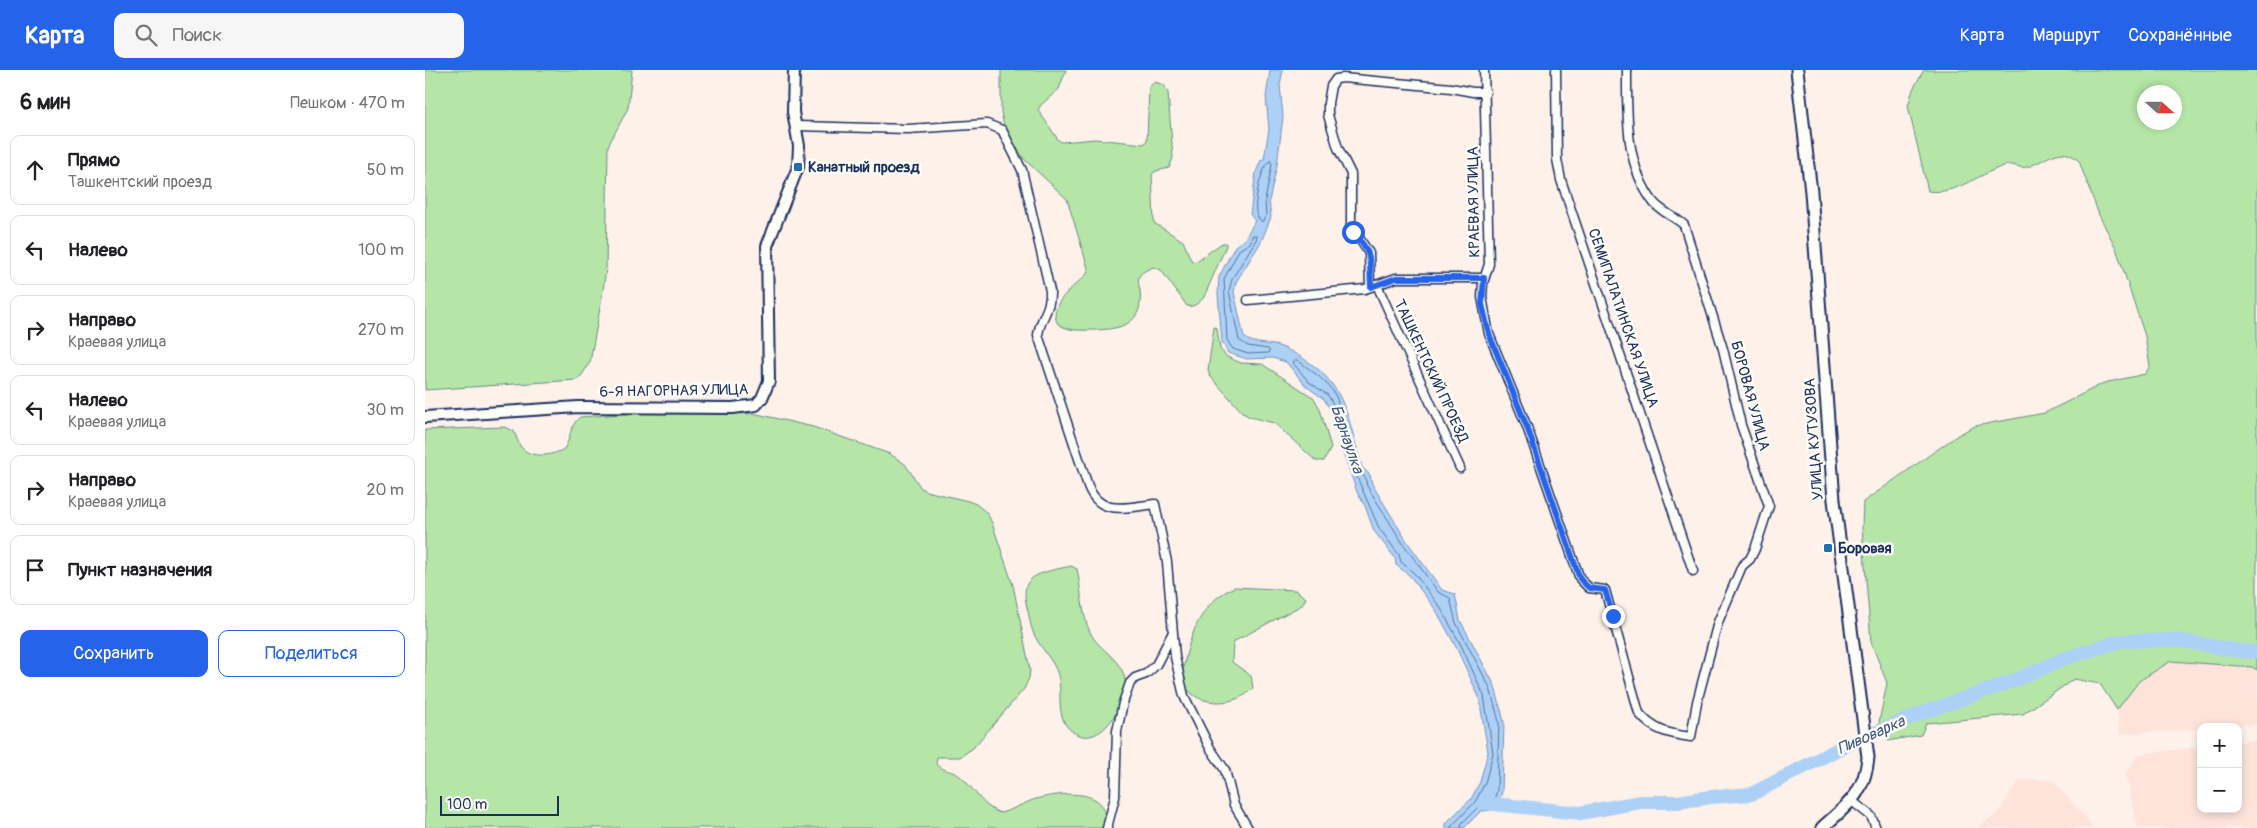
<!DOCTYPE html>
<html lang="ru">
<head>
<meta charset="utf-8">
<style>
	body { margin:0; font-family:Pangolin,sans-serif; background:#f6f6f6; color:#202124 }
	.controls { position:absolute; right:15px; bottom:15px; display:grid; overflow:hidden; border-radius:10px; box-shadow:0 2px 8px #0003 }
	.controls button { width:45px; height:45px; display:grid; place-items:center; padding:0; border:0; border-bottom:1px solid #e0e0e0; background:#fff; color:#202124; font:25px sans-serif }
	.compass { position:absolute; left:1712px; top:15px; width:45px; height:45px; border-radius:50%; background:#fff; box-shadow:0 2px 8px #0003; rotate:111deg }
	.scale { position:absolute; left:15px; bottom:12px; width:119px; box-sizing:border-box; padding-left:5px; border:2px solid #1b2f5e; border-top:0; font-size:14px; line-height:18px; white-space:nowrap; color:#1b2f5e; -webkit-text-stroke:4px #fdfcf7; paint-order:stroke }
	.stop { position:absolute; width:15px; height:15px; margin:-11px; border:4px solid #2563eb; border-radius:50%; background:#fff }
	.stop.end { background:#2563eb; border-color:#fff; box-shadow:0 1px 5px #0008 }
	.list { margin:0; padding:0; list-style:none }
	h2 { display:flex; justify-content:space-between; align-items:center; height:65px; margin:0; padding:0 20px; font-size:21px }
	h2 small { font-size:16px; font-weight:400; color:#757577 }
	.list li { display:grid; grid-template-columns:32px 1fr auto; gap:15px; align-items:center; box-sizing:border-box; height:70px; margin:0 10px 10px; padding:0 10px; border:1px solid #e0e0e0; border-radius:10px }
	.list b { display:block; font-size:19px; white-space:nowrap }
	.list p { margin:0; font-size:16px; white-space:nowrap; color:#757577 }
	.list em { font-size:16px; font-style:normal; color:#757577 }
	.actions { display:flex; gap:10px; padding:15px 20px }
	.actions a { flex:1; padding:11px 0; border:1px solid #2563eb; border-radius:10px; text-align:center; font-size:18px; color:#2563eb }
	.actions .main { background:#2563eb; color:#fff }
	.icon { flex:none; width:28px; height:28px; fill:none; stroke:currentColor; stroke-width:2; stroke-linecap:round; stroke-linejoin:round }
	.map { position:relative; flex:none; width:1832px; height:758px; overflow:hidden }
	header { display:flex; align-items:center; gap:30px; box-sizing:border-box; height:70px; padding:0 25px; background:#2563eb; color:#fff }
	header strong { font-size:24px }
	nav { display:flex; gap:28px; margin-inline-start:auto; font-size:18px }
	.search { width:350px; height:45px; background:#f6f6f6; display:flex; align-items:center; gap:12px; box-sizing:border-box; padding:0 18px; border-radius:10px; color:#757577; font-size:19px }
	main { display:flex }
	aside { flex:1; background:#fff }
	.map>svg:first-child { display:block }
</style>
</head>
<body>
<header>
<strong>Карта</strong>
<div class="search"><svg class="icon" aria-label="search" viewBox="0 0 24 24"><circle cx="10" cy="10" r="6"/><path d="M15 15l6 6"/></svg>Поиск</div>
<nav><a>Карта</a><a>Маршрут</a><a>Сохранённые</a></nav>
</header>
<main>
<aside>
<h2>6 мин<small>Пешком · 470 m</small></h2>
<ul class="list">
<li><svg class="icon" aria-label="ahead" viewBox="0 0 24 24"><path d="M12 20V5M6 11l6-6 6 6"/></svg><div><b>Прямо</b><p>Ташкентский проезд</p></div><em>50 m</em></li>
<li><svg class="icon" aria-label="left" viewBox="0 0 24 24"><path d="M17 20v-9H6M10 6l-5 5 5 5"/></svg><div><b>Налево</b></div><em>100 m</em></li>
<li><svg class="icon" aria-label="right" viewBox="0 0 24 24"><path d="M7 20v-9h11M14 6l5 5-5 5"/></svg><div><b>Направо</b><p>Краевая улица</p></div><em>270 m</em></li>
<li><svg class="icon" aria-label="left" viewBox="0 0 24 24"><path d="M17 20v-9H6M10 6l-5 5 5 5"/></svg><div><b>Налево</b><p>Краевая улица</p></div><em>30 m</em></li>
<li><svg class="icon" aria-label="right" viewBox="0 0 24 24"><path d="M7 20v-9h11M14 6l5 5-5 5"/></svg><div><b>Направо</b><p>Краевая улица</p></div><em>20 m</em></li>
<li><svg class="icon" aria-label="arrive" viewBox="0 0 24 24"><path d="M6 21V4h12l-3 4 3 4H6"/></svg><div><b>Пункт назначения</b></div></li>
</ul>
<div class="actions"><a class="main">Сохранить</a><a>Поделиться</a></div>
</aside>
<div class="map">
<svg width="1832" height="758" viewBox="0 0 1832 758">
	<rect width="100%" height="100%" fill="#fdf1ea"/>
	<filter id="ink" filterUnits="userSpaceOnUse"><feTurbulence type="fractalNoise" baseFrequency=".02" numOctaves="2"/><feDisplacementMap in="SourceGraphic" scale="10" xChannelSelector="R" yChannelSelector="G"/><feConvolveMatrix kernelMatrix="1 2 1 2 8 2 1 2 1" color-interpolation-filters="sRGB"/></filter>
	<g filter="url(#ink)">
		<!-- built -->
		<g fill="#fde3da">
			<polygon points="1746,591 1827,597 1832,600 1832,655 1776,657 1776,659 1695,664 1692,640 1714,611"/>
			<polygon points="1832,670 1832,758 1713,758 1701,704 1714,684 1776,677 1776,739 1813,739 1813,672"/>
			<polygon points="1594,710 1627,710 1666,754 1667,758 1554,758 1554,756 1572,744"/>
		</g>
		<!-- green -->
		<g fill="#b5e6a7" stroke="#688a82" fill-rule="evenodd">
			<polygon points="0,0 207,0 203,38 183,76 181,199 177,227 165,292 157,305 151,310 0,320"/>
			<path d="M576,0h65l-7,19 -18,16 -3,5 21,31 3,1 33,-3 49,5 3,-4 2,-53 6,-5 9,3 4,8 5,65 -4,10 -13,3 -4,3 2,49 29,18 8,19 4,2 27,-19h4v3l-22,51c-4,5 -10,11 -17,9l-26,-36 -8,-3c-4,2 -10,4 -13,8 -3,4 -1,11 0,15 4,33 -17,39 -44,40 -14,0 -26,2 -38,-6 -12,-19 17,-38 29,-50l1,-6 -21,-69 -43,-40 -20,-33 -3,-14z"/>
			<path d="M1499,0h333v600l-5,-3 -81,-6 -32,20 -22,29 -17,-26 -26,-5 -51,35 -97,9 -5,12 -33,6 -9,-19 8,-39 -16,-41 -9,-115 1,-25 95,-67 17,-9 70,-13 59,-30 41,-9 5,-8 -5,-30 -29,-88 -17,-33 -20,-54c-19,-18 -32,0 -52,6 -8,2 -12,-3 -19,-2 -26,6 -52,31 -80,26l-20,-85 5,-17zM1720,22h30v30h-30z"/>
			<polygon points="789,257 792,258 795,279 802,287 816,293 837,294 889,328 895,339 906,378 899,391 891,391 849,353 825,347 818,343 785,306 783,300"/>
			<path d="M243,341l89,3 56,13 77,27 15,10 16,24 5,3 42,10 8,3 11,9 5,10 21,62 17,85 -1,8 -5,11 -51,59 -13,9h-23l-1,7c7,8 18,6 25,13 14,12 20,29 39,36 14,-3 26,-12 40,-15 24,-6 75,-10 64,30h-679v-398l79,-3 10,4c2,5 4,12 7,16 10,12 31,9 43,2 7,-10 5,-23 16,-32z"/>
			<path d="M646,496l6,3c4,19 5,47 13,63 8,18 33,27 35,49 2,22 -24,70 -52,51 -19,-13 -10,-39 -15,-57 -4,-15 -19,-28 -25,-43 -3,-8 -4,-17 -6,-25 -2,-8 -3,-16 0,-23 6,-12 32,-15 44,-18z"/>
			<path d="M810,517l60,3 11,8 -4,7 -69,37 -1,20 19,14 2,12c-15,18 -55,20 -68,-2 -4,-7 -2,-18 0,-26 7,-31 19,-60 50,-73z"/>
		</g>
		<!-- water -->
		<path fill="#add1f6" stroke="#7390b9" d="M845,0h13l-3,15 3,32 -6,48 -8,36 2,16 -10,25 -25,40 -2,10 10,45c10,9 27,5 40,11 61,29 61,60 78,119l8,8 2,9 34,56 36,50 13,4 5,26 35,66 9,36 -2,70 -6,18 -15,1 -17,17h-19l2,-6 24,-23 9,-17 8,-30 -9,-55 -23,-50 -20,-37 -26,-34 -14,-11 -1,-7 -21,-27 -9,-25 -8,-14 -20,-57 -3,-19 -10,-17 -18,-13 -20,-24 -14,-4 -25,1 -19,-6 -6,-11 -4,-48 1,-17 16,-31 9,-6 11,-19 -5,-7 6,-42 5,-12 3,-1 5,-30 -3,-32z"/>
		<g fill="none" stroke-linecap="round" stroke-linejoin="round">
			<!-- shore -->
			<g stroke="#55709b" stroke-width="1">
				<path d="M845,91l2,3 -7,37 1,15 -4,6c-2,-2 -6,-6 -6,-10 -2,-10 5,-46 14,-51z"/>
				<polygon points="828,165 831,166 832,168 807,209 804,221 814,270 823,276 843,279 845,281 843,283 823,284 808,279 802,270 799,209 814,180 825,173"/>
				<path d="M872,290c13,10 42,28 41,46h-4l-6,-11 -19,-13 -16,-19z"/>
				<polyline points="1025,758 1050,732 1060,713 1068,683 1059,626 1036,575 1015,537 989,503 976,492 974,485 954,458 931,405 933,402 940,407 942,416 977,472 1013,522 1025,528 1031,553 1065,618 1074,652 1072,721 1067,735 1053,737 1037,753 1036,758"/>
			</g>
			<!-- river -->
			<polyline stroke="#add1f6" stroke-width="14" points="1059,733 1155,743 1215,732 1252,732 1286,727 1327,724 1417,677 1494,644 1586,612 1641,588 1695,571 1752,570 1814,581 1832,582"/>
			<defs>
				<g id="minor">
					<path d="M1059,0l5,194 -6,19 -1,14 7,37 38,93 53,152 9,9 16,2 34,123c14,18 31,21 52,24l6,-35 21,-80 24,-56 8,-7 5,-10 14,-43 -28,-81 -18,-76 -39,-124c-9,-8 -22,-13 -30,-22 -29,-37 -27,-88 -27,-133"/>
					<polyline points="1131,0 1132,89 1136,110 1268,501"/>
					<path d="M372,56l111,3 79,-5 15,6 20,40 28,121c1,19 -10,27 -12,44l50,151c12,31 39,21 67,18l12,58 8,95 9,39 26,52 15,22 9,35 14,23"/>
					<polyline points="952,215 1035,398"/>
					<polyline points="945,217 944,183 926,156 926,104 913,78 903,45 903,33 906,16 911,9 918,8 1026,18 1048,22 1061,22"/>
					<polyline points="823,230 940,219 971,208 1059,208"/>
					<polyline points="1427,731 1446,746 1451,758"/>
					<polyline points="682,758 690,727 692,661 698,633 705,613 710,608 721,604 731,595 747,564"/>
				</g>
				<polyline id="tertiary" points="0,347 153,337 308,338 331,335 337,328 344,311 342,176 373,97 374,76 368,42 369,0"/>
				<path id="secondary" d="M1372,0l14,122 23,308 34,257c-3,37 -21,48 -46,71"/>
			</defs>
			<!-- minor casing -->
			<use href="#minor" stroke="#1b2f5e" stroke-width="11"/>
			<!-- tertiary casing -->
			<use href="#tertiary" stroke="#1b2f5e" stroke-width="14"/>
			<!-- secondary casing -->
			<use href="#secondary" stroke="#1b2f5e" stroke-width="15"/>
			<!-- minor -->
			<use href="#minor" stroke="#fdfcf7" stroke-width="8"/>
			<!-- tertiary -->
			<use href="#tertiary" stroke="#fdfcf7" stroke-width="10"/>
			<!-- secondary -->
			<use href="#secondary" stroke="#fdfcf7" stroke-width="11"/>
		</g>
	</g>
	<g fill="none" stroke-linecap="round" stroke-linejoin="round" filter="url(#ink)">
		<!-- route -->
		<path stroke="#2563eb" stroke-width="6" d="M928,162c21,23 16,26 18,55l25,-9h88l-2,26 7,30 38,93 53,152 9,9 16,2 8,26"/>
	</g>
	<!-- markers -->
	<g fill="#1f6fb2" stroke="#fdfcf7" stroke-width="2">
		<rect x="368" y="92" width="10" height="10" rx="2.5"/>
		<rect x="1398" y="473" width="10" height="10" rx="2.5"/>
	</g>
	<g text-anchor="middle" dominant-baseline="central" stroke-width="5" stroke-linejoin="round" paint-order="stroke">
		<!-- poi labels -->
		<g font-size="15" font-weight="bold" fill="#1b2f5e" stroke="#fdfcf7" text-anchor="start">
			<text x="383" y="97">Канатный проезд</text>
			<text x="1413" y="478">Боровая</text>
		</g>
		<!-- street labels -->
		<g font-size="15" fill="#1b2f5e" stroke="#fdfcf7">
			<text transform="translate(1049 132) rotate(-91)">КРАЕВАЯ УЛИЦА</text>
			<text transform="translate(1198 248) rotate(71)">СЕМИПАЛАТИНСКАЯ УЛИЦА</text>
			<text transform="translate(1006 301) rotate(65)">ТАШКЕНТСКИЙ ПРОЕЗД</text>
			<text transform="translate(249 321) rotate(-1)">6-Я НАГОРНАЯ УЛИЦА</text>
			<text transform="translate(1325 326) rotate(75)">БОРОВАЯ УЛИЦА</text>
			<text transform="translate(1389 369) rotate(-94)">УЛИЦА КУТУЗОВА</text>
		</g>
		<!-- water labels -->
		<g font-size="16" font-style="italic" fill="#405884" stroke="#fdfcf7">
			<text transform="translate(922 369) rotate(71)">Барнаулка</text>
			<text transform="translate(1446 665) rotate(-24)">Пивоварка</text>
		</g>
	</g>
</svg>
<div class="controls">
<button>+</button>
<button>−</button>
</div>
<svg class="compass" viewBox="-18 -18 36 36"><path d="M0-13l5 13h-10z" fill="#e53935"/><path d="M0 13l5-13h-10z" fill="#757577"/></svg>
<div class="scale">100 m</div>
<div class="stop" style="left:928px;top:162px"></div>
<div class="stop end" style="left:1188px;top:546px"></div>
</div>
</main>
</body>
</html>
